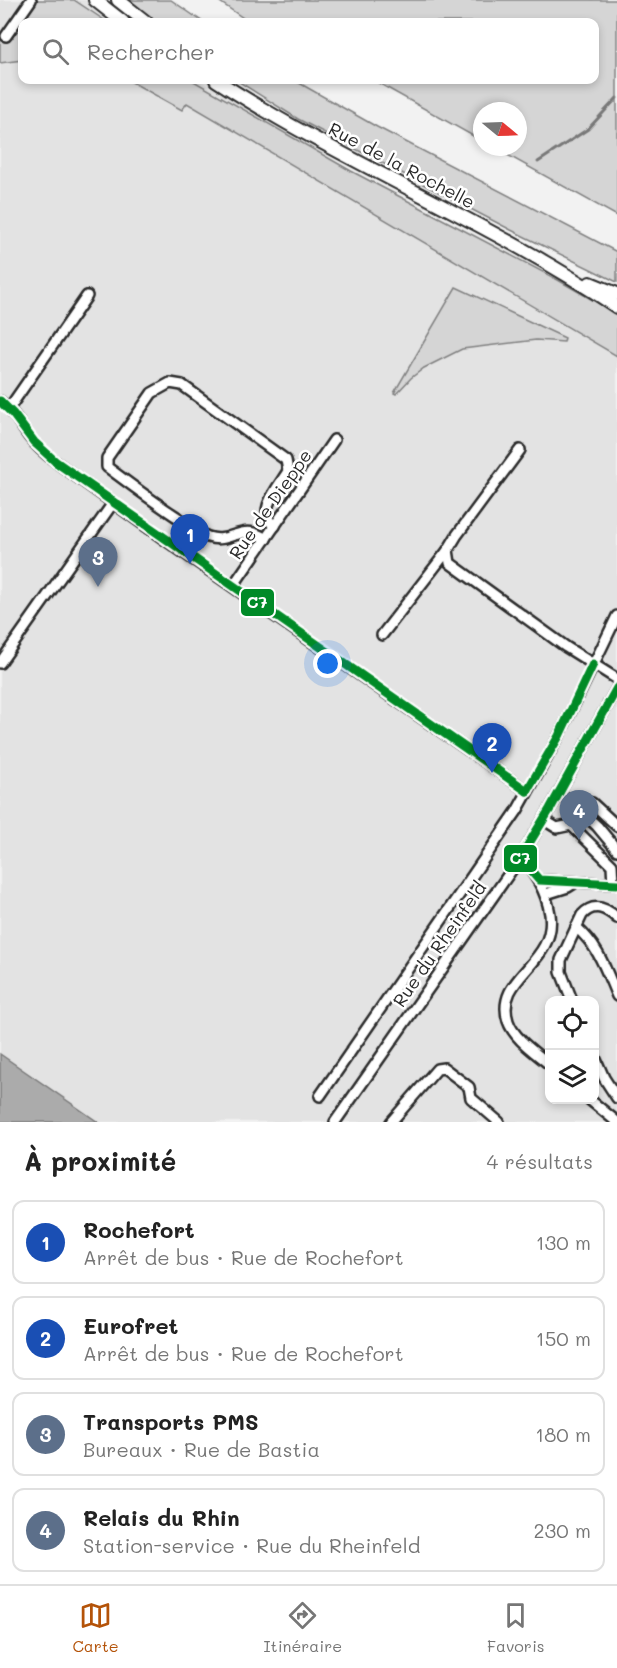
<!DOCTYPE html>
<html lang="fr">
<head>
<meta charset="utf-8">
<style>
	body { margin:0; font-family:Mali,sans-serif; background:#f2f2f2; color:#222 }
	.controls { position:absolute; right:18px; bottom:18px; display:grid; overflow:hidden; border-radius:12px; box-shadow:0 3px 9px #0003 }
	.controls button { width:54px; height:54px; display:grid; place-items:center; padding:0; border:0; border-bottom:2px solid #e0e0e0; background:#fff; color:#222; font:30px sans-serif }
	.compass { position:absolute; left:473px; top:102px; width:54px; height:54px; border-radius:50%; background:#fff; box-shadow:0 3px 9px #0003; rotate:109deg }
	.you { position:absolute; left:328px; top:664px; width:21px; height:21px; margin:-15px; border:4px solid #fff; border-radius:50%; background:#1a73e8; box-shadow:0 0 0 9px #1a73e833 }
	.badge { display:grid; place-items:center; width:39px; height:39px; border-radius:50%; background:#b45309; color:#fff; font-size:20px; font-weight:700 }
	.pin { position:absolute; translate:-50% -50px; filter:drop-shadow(0 2px 3px #0008) }
	.pin::after { content:''; position:absolute; top:32px; width:21px; height:18px; background:inherit; clip-path:polygon(0 0,100% 0,50% 100%) }
	.list { margin:0; padding:0; list-style:none }
	h2 { display:flex; justify-content:space-between; align-items:center; height:78px; margin:0; padding:0 24px; font-size:26px }
	h2 small { font-size:20px; font-weight:400; color:#767676 }
	.list li { display:grid; grid-template-columns:39px 1fr auto; gap:18px; align-items:center; box-sizing:border-box; height:84px; margin:0 12px 12px; padding:0 12px; border:2px solid #e0e0e0; border-radius:12px }
	.list b { display:block; font-size:22px; white-space:nowrap }
	.list p { margin:0; font-size:20px; white-space:nowrap; color:#767676 }
	.list em { font-size:20px; font-style:normal; color:#767676 }
	.icon { flex:none; width:33px; height:33px; fill:none; stroke:currentColor; stroke-width:2; stroke-linecap:round; stroke-linejoin:round }
	.map { position:relative; flex:none; width:617px; height:1122px; overflow:hidden }
	.search { position:absolute; background:#fff; box-shadow:0 3px 9px #0003; left:18px; right:18px; top:18px; height:66px; display:flex; align-items:center; gap:15px; box-sizing:border-box; padding:0 21px; border-radius:12px; color:#767676; font-size:22px }
	.sheet { height:462px; background:#fff }
	nav { display:flex; justify-content:space-around; align-items:center; box-sizing:border-box; height:84px; border-top:2px solid #e0e0e0; background:#fff; font-size:16px; color:#767676 }
	nav a { display:grid; justify-items:center; gap:3px }
	nav .on { color:#b45309 }
	.map>svg:first-child { display:block }
</style>
</head>
<body>
<div class="map">
<svg width="617" height="1122" viewBox="0 0 617 1122">
	<rect width="100%" height="100%" fill="#f2f2f2"/>
	<filter id="ink" filterUnits="userSpaceOnUse"><feTurbulence type="fractalNoise" baseFrequency=".0167" numOctaves="2"/><feDisplacementMap in="SourceGraphic" scale="12" xChannelSelector="R" yChannelSelector="G"/><feConvolveMatrix kernelMatrix="1 2 1 2 8 2 1 2 1" color-interpolation-filters="sRGB"/></filter>
	<g filter="url(#ink)">
		<!-- built -->
		<path fill="#e3e3e3" fill-rule="evenodd" d="M0,0h89l30,22h-97v58h177l153,90 180,94 85,48v810h-617zM550,1000h44v100h-44z"/>
		<!-- green -->
		<g fill="#d5d5d5" stroke="#808080" stroke-width="1.5">
			<polygon points="35,0 74,0 107,22 22,22 22,60 0,63 0,37 6,41"/>
			<polygon points="129,0 171,0 203,22 156,22"/>
			<polygon points="217,0 617,0 617,216 493,147 518,147 518,111 482,111 482,141 373,80 594,80 594,22 249,22"/>
			<polygon points="128,80 192,80 351,171 558,280 617,314 617,356 187,103 182,110"/>
			<polygon points="236,80 294,80 377,127 617,252 617,282 511,230 298,119"/>
			<polygon points="456,287 565,338 564,342 536,340 462,349 424,368 411,378 396,394 394,393"/>
		</g>
		<!-- water -->
		<polygon fill="#ababab" stroke="#787878" stroke-width="1.5" points="0,1054 98,1122 0,1122"/>
		<g fill="none" stroke-linecap="round" stroke-linejoin="round">
			<!-- stream -->
			<polyline stroke="#787878" stroke-width="3" points="538,162 588,129 617,98"/>
			<defs>
				<g id="minor">
					<polyline points="6,36 31,0"/>
					<path d="M0,401c14,10 20,24 31,38 7,9 16,16 25,23l108,77 363,252"/>
					<polyline points="10,407 87,296"/>
					<polyline points="520,450 457,535 448,550 450,563 566,647 617,679"/>
					<path d="M266,539c-25,-18 -34,6 -58,-2 -10,-4 -20,-12 -28,-18 -25,-16 -49,-34 -73,-52v-9l45,-65 18,-10 12,2 104,75 2,11c-8,14 -34,42 -13,55"/>
					<polyline points="233,586 334,440"/>
					<polyline points="382,635 448,550"/>
					<polyline points="0,663 113,503"/>
					<polyline points="559,793 570,801 592,803 617,826"/>
					<polyline points="570,801 571,825 612,865 613,884"/>
					<polyline points="570,801 597,826 617,850"/>
					<polyline points="544,820 557,828 571,825"/>
					<path d="M520,858c16,17 26,32 30,56 7,51 -56,62 -42,107 6,18 28,32 42,44"/>
					<polyline points="539,880 617,884"/>
					<polyline points="546,894 568,887 576,882"/>
					<path d="M576,927c23,20 29,41 41,69"/>
					<path d="M572,1000l-11,-28v-12l21,-45c12,-13 24,-7 35,3"/>
					<polyline points="594,1055 604,1078 617,1098"/>
					<polyline points="320,1096 517,811 559,736 617,616"/>
					<polyline points="590,1100 617,1122"/>
					<polyline points="335,1122 520,858 550,809 617,688"/>
					<polyline points="391,1122 437,1069 444,1068 469,1087 471,1098 499,1122"/>
				</g>
				<g id="major">
					<polyline points="95,0 123,22"/>
					<polyline points="118,0 146,22"/>
					<path d="M216,80c129,84 273,141 401,227"/>
					<polyline points="590,283 617,294"/>
				</g>
			</defs>
			<!-- minor casing -->
			<use href="#minor" stroke="#2b2b2b" stroke-width="14"/>
			<!-- major casing -->
			<use href="#major" stroke="#2b2b2b" stroke-width="16"/>
			<!-- minor -->
			<use href="#minor" stroke="#fff" stroke-width="9"/>
			<!-- major -->
			<use href="#major" stroke="#fff" stroke-width="12"/>
			<defs>
				<g id="bus-1">
					<polyline points="0,401 13,414 34,442 56,462 527,791"/>
					<polyline points="617,688 550,809 520,858 539,880 617,884"/>
					<polyline points="527,791 559,736 593,664"/>
				</g>
			</defs>
			<!-- bus-1 casing -->
			<use href="#bus-1" stroke="#fff" stroke-width="14"/>
			<!-- bus-1 -->
			<use href="#bus-1" stroke="#008a27" stroke-width="9"/>
		</g>
	</g>
	<g text-anchor="middle" dominant-baseline="central" stroke-width="5" stroke-linejoin="round" paint-order="stroke">
		<!-- street labels -->
		<g font-size="18" fill="#2b2b2b" stroke="#fff">
			<text transform="translate(402 165) rotate(28)">Rue de la Rochelle</text>
			<text transform="translate(270 504) rotate(-55)">Rue de Dieppe</text>
			<text transform="translate(439 944) rotate(-55)">Rue du Rheinfeld</text>
		</g>
	</g>
	<g stroke="#fff" stroke-width="2">
		<rect x="240" y="588" width="35" height="29" rx="6" fill="#008a27"/>
		<rect x="503" y="844" width="35" height="29" rx="6" fill="#008a27"/>
	</g>
	<g font-size="16" text-anchor="middle" font-weight="bold" fill="#fff">
		<text x="257" y="608">C7</text>
		<text x="520" y="864">C7</text>
	</g>
</svg>
<div class="controls">
<button><svg class="icon" aria-label="locate" viewBox="0 0 24 24"><circle cx="12" cy="12" r="6"/><path d="M12 2v4M12 18v4M2 12h4M18 12h4"/></svg></button>
<button><svg class="icon" aria-label="layers" viewBox="0 0 24 24"><path d="M12 4l9 5-9 5-9-5zM3 14l9 5 9-5"/></svg></button>
</div>
<svg class="compass" viewBox="-18 -18 36 36"><path d="M0-13l5 13h-10z" fill="#e53935"/><path d="M0 13l5-13h-10z" fill="#767676"/></svg>
<div class="you"></div>
<div class="pin badge" style="left:190px;top:564px;background:#1a4fb4">1</div>
<div class="pin badge" style="left:492px;top:773px;background:#1a4fb4">2</div>
<div class="pin badge" style="left:98px;top:587px;background:#5c6f8a">3</div>
<div class="pin badge" style="left:579px;top:840px;background:#5c6f8a">4</div>
<div class="search"><svg class="icon" aria-label="search" viewBox="0 0 24 24"><circle cx="10" cy="10" r="6"/><path d="M15 15l6 6"/></svg>Rechercher</div>
</div>
<section class="sheet">
<h2>À proximité<small>4 résultats</small></h2>
<ul class="list">
<li><span class="badge" style="background:#1a4fb4">1</span><div><b>Rochefort</b><p>Arrêt de bus · Rue de Rochefort</p></div><em>130 m</em></li>
<li><span class="badge" style="background:#1a4fb4">2</span><div><b>Eurofret</b><p>Arrêt de bus · Rue de Rochefort</p></div><em>150 m</em></li>
<li><span class="badge" style="background:#5c6f8a">3</span><div><b>Transports PMS</b><p>Bureaux · Rue de Bastia</p></div><em>180 m</em></li>
<li><span class="badge" style="background:#5c6f8a">4</span><div><b>Relais du Rhin</b><p>Station-service · Rue du Rheinfeld</p></div><em>230 m</em></li>
</ul>
</section>
<nav>
<a class="on"><svg class="icon" aria-label="map" viewBox="0 0 24 24"><path d="M3 6l6-2 6 2 6-2v14l-6 2-6-2-6 2zM9 4v14M15 6v14"/></svg>Carte</a>
<a><svg class="icon" aria-label="directions" viewBox="0 0 24 24"><path d="M12 3l9 9-9 9-9-9zM9 14v-3h6M13 9l2 2-2 2"/></svg>Itinéraire</a>
<a><svg class="icon" aria-label="saved" viewBox="0 0 24 24"><path d="M7 4h10v16l-5-4-5 4z"/></svg>Favoris</a>
</nav>
</body>
</html>
